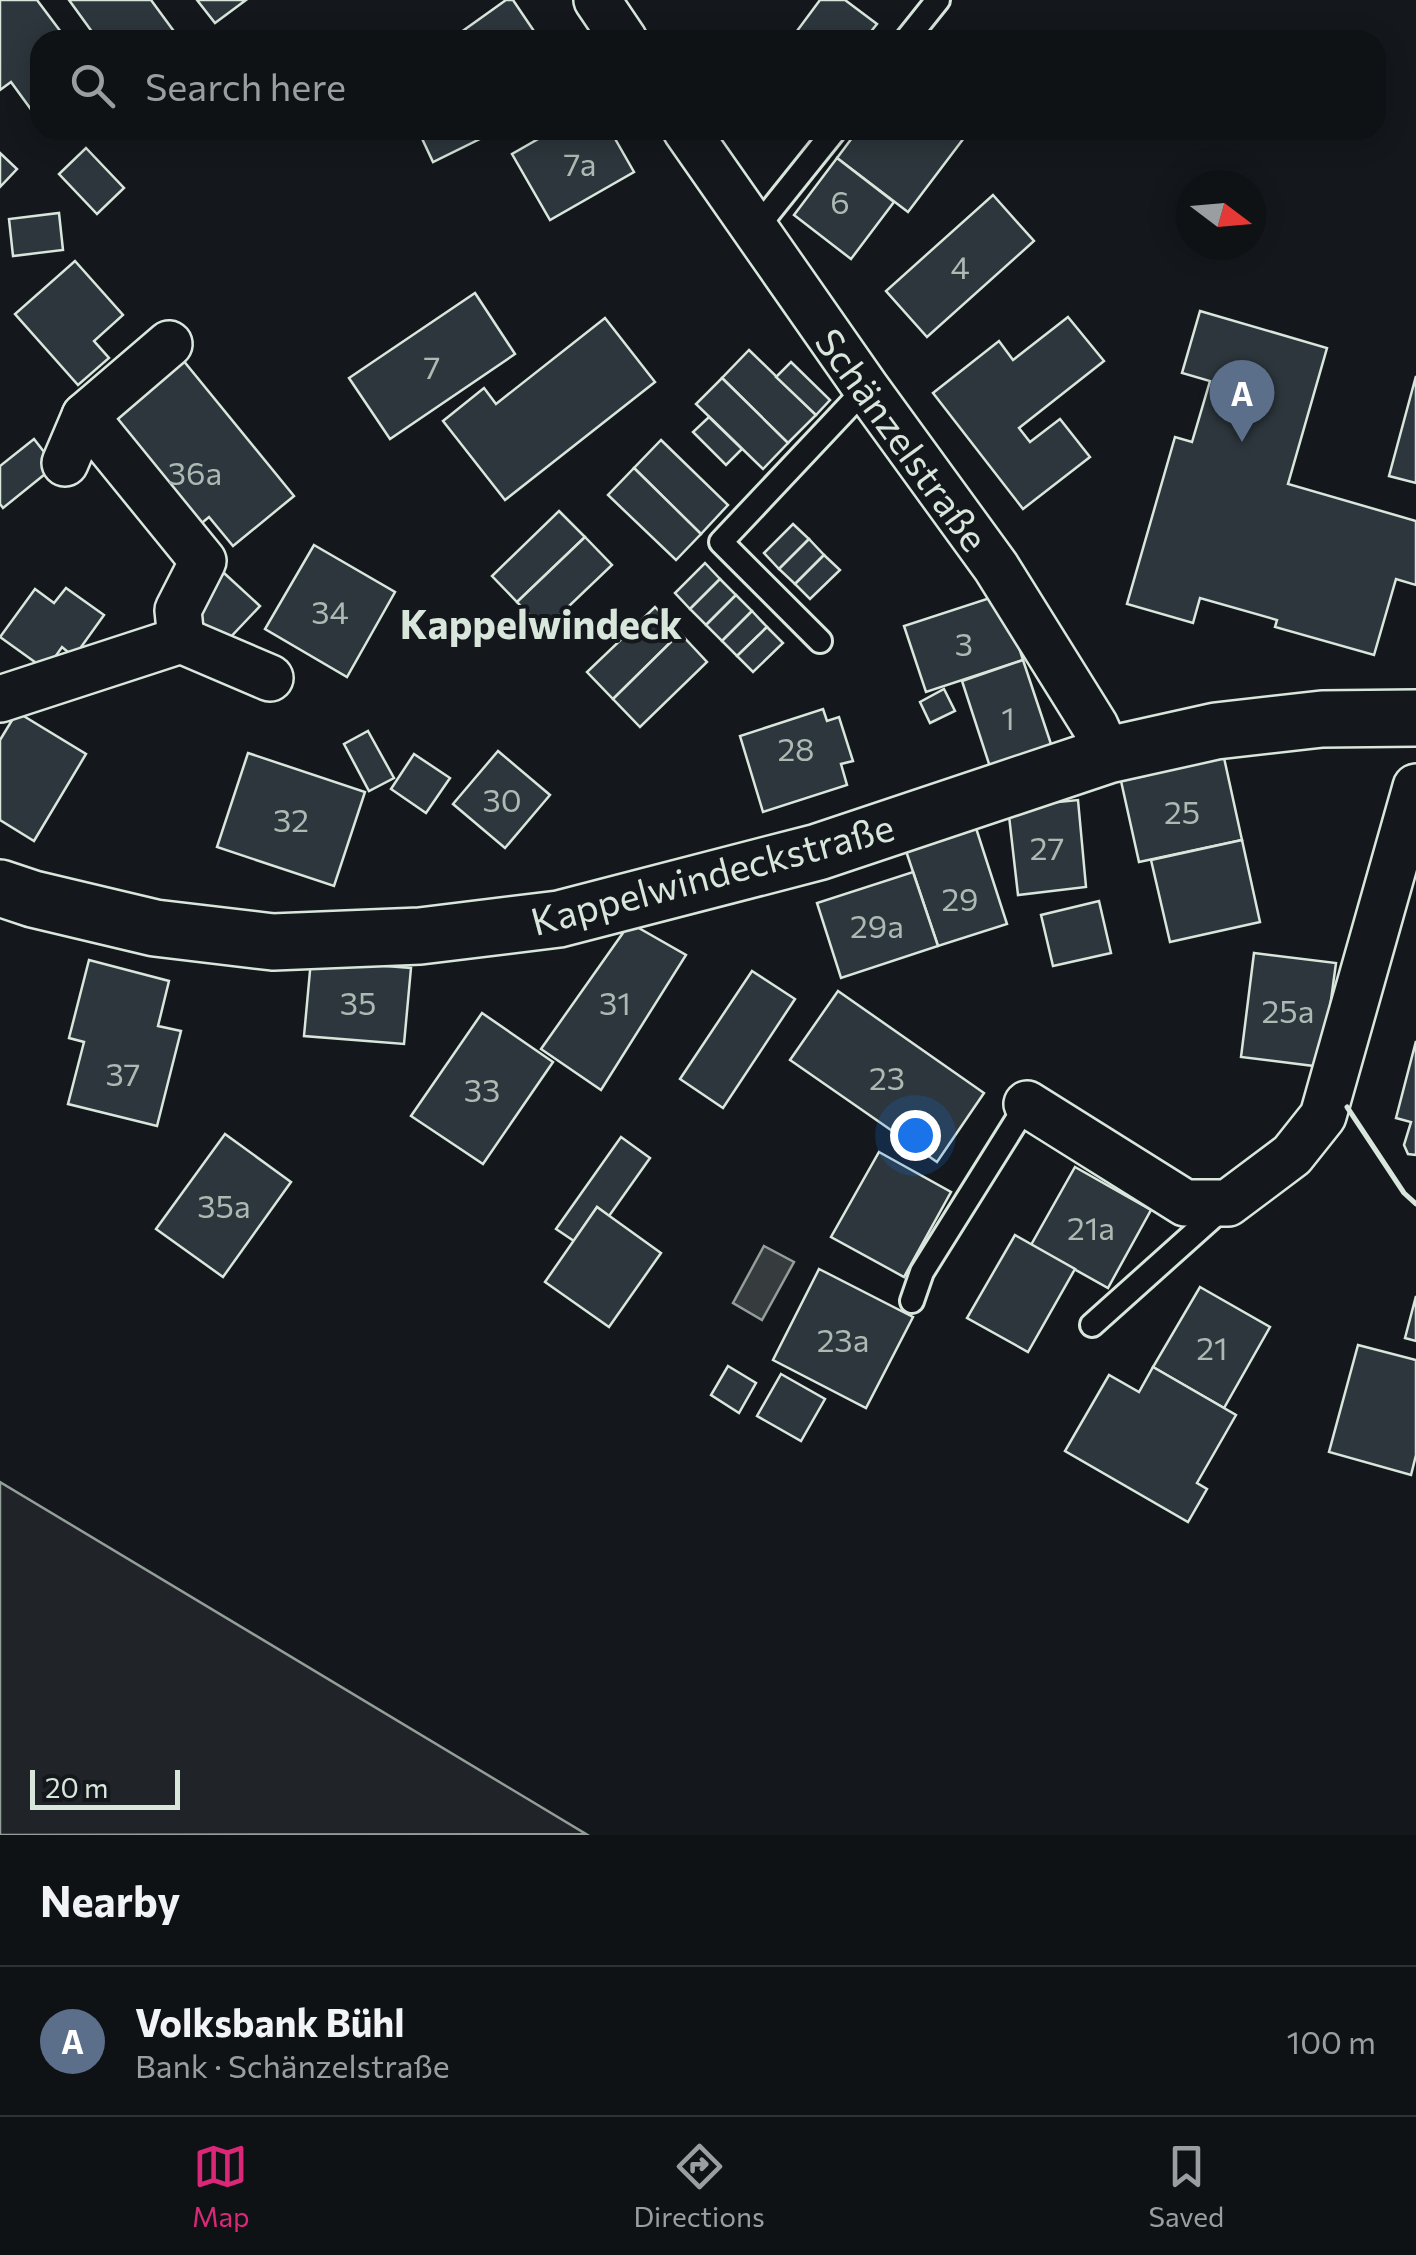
<!DOCTYPE html>
<html lang="en">
<head>
<meta charset="utf-8">
<style>
	body { margin:0; font-family:Commissioner,sans-serif; background:#181b1e; color:#f1f3f6 }
	.compass { position:absolute; left:1176px; top:170px; width:90px; height:90px; border-radius:50%; background:#0f1215; box-shadow:0 5px 25px #0003; rotate:106deg }
	.scale { position:absolute; left:30px; bottom:25px; width:150px; box-sizing:border-box; padding-left:10px; border:5px solid #d8e6dc; border-top:0; font-size:28px; line-height:35px; white-space:nowrap; color:#d8e6dc; -webkit-text-stroke:8px #14181c; paint-order:stroke }
	.you { position:absolute; left:915px; top:1135px; width:35px; height:35px; margin:-25px; border:8px solid #fff; border-radius:50%; background:#1a73e8; box-shadow:0 0 0 15px #1a73e833 }
	.badge { display:grid; place-items:center; width:65px; height:65px; border-radius:50%; background:#db2777; color:#fff; font-size:32px; font-weight:700 }
	.pin { position:absolute; translate:-50% -82px; filter:drop-shadow(0 2px 5px #0008) }
	.pin::after { content:''; position:absolute; top:52px; width:35px; height:30px; background:inherit; clip-path:polygon(0 0,100% 0,50% 100%) }
	.list { margin:0; padding:0; list-style:none }
	h2 { display:flex; justify-content:space-between; align-items:center; height:130px; margin:0; padding:0 40px; font-size:42px }
	h2 small { font-size:32px; font-weight:400; color:#9b9ea0 }
	.list li { display:grid; grid-template-columns:65px 1fr auto; gap:30px; align-items:center; box-sizing:border-box; height:150px; padding:0 40px; border-top:2px solid #2f3234 }
	.list b { display:block; font-size:38px; white-space:nowrap }
	.list p { margin:0; font-size:32px; white-space:nowrap; color:#9b9ea0 }
	.list em { font-size:32px; font-style:normal; color:#9b9ea0 }
	.icon { flex:none; width:55px; height:55px; fill:none; stroke:currentColor; stroke-width:2; stroke-linecap:round; stroke-linejoin:round }
	.map { position:relative; flex:none; width:1416px; height:1835px; overflow:hidden }
	.search { position:absolute; background:#0f1215; box-shadow:0 5px 25px #0003; left:30px; right:30px; top:30px; height:110px; display:flex; align-items:center; gap:25px; box-sizing:border-box; padding:0 35px; border-radius:30px; color:#9b9ea0; font-size:38px }
	.sheet { height:280px; background:#0f1215 }
	nav { display:flex; justify-content:space-around; align-items:center; box-sizing:border-box; height:140px; border-top:2px solid #2f3234; background:#0f1215; font-size:28px; color:#9b9ea0 }
	nav a { display:grid; justify-items:center; gap:5px }
	nav .on { color:#db2777 }
	.map>svg:first-child { display:block }
</style>
</head>
<body>
<div class="map">
<svg width="1416" height="1835" viewBox="0 0 1416 1835">
	<rect width="100%" height="100%" fill="#14181c"/>
	<!-- green -->
	<polygon fill="#202428" stroke="#939e99" stroke-width="2.5" points="0,1482 586,1834 0,1835"/>
	<!-- water -->
	<polygon fill="#363b3e" stroke="#939e99" stroke-width="2.5" points="764,1246 794,1262 762,1320 733,1303"/>
	<!-- building -->
	<g fill="#2c363c" stroke="#d8e6dc" stroke-width="2.5">
		<polygon points="0,0 37,0 67,40 40,40 38,119 11,82 0,90"/>
		<polygon points="69,0 151,0 173,30 159,40 98,40"/>
		<polygon points="197,0 246,0 215,23"/>
		<polygon points="506,0 513,0 540,40 450,40"/>
		<polygon points="820,0 845,0 877,24 864,40 800,40 794,35"/>
		<polygon points="418,130 488,130 490,134 433,162"/>
		<polygon points="554,130 610,130 634,172 550,220 512,154"/>
		<polygon points="858,130 970,130 908,212 837,158"/>
		<polygon points="86,148 124,188 97,214 59,174"/>
		<polygon points="0,153 17,169 0,187"/>
		<polygon points="837,158 894,202 851,259 794,215"/>
		<polygon points="993,195 1034,241 927,337 886,291"/>
		<polygon points="59,213 63,250 13,256 9,219"/>
		<polygon points="75,261 123,315 94,341 109,358 78,385 15,314"/>
		<polygon points="475,293 515,354 390,439 349,378"/>
		<polygon points="1200,311 1327,348 1288,484 1416,521 1416,585 1396,579 1374,655 1275,627 1277,620 1200,598 1193,623 1127,604 1175,437 1192,442 1210,381 1182,373"/>
		<polygon points="1068,317 1104,361 1019,428 1030,442 1060,419 1090,457 1023,509 933,393 999,341 1013,360"/>
		<polygon points="605,318 655,382 505,500 443,421 484,388 496,404"/>
		<polygon points="749,350 816,415 788,443 722,378"/>
		<polygon points="178,354 294,496 233,546 209,517 191,532 98,419"/>
		<polygon points="791,362 830,400 816,415 776,377"/>
		<polygon points="1416,376 1416,483 1389,476"/>
		<polygon points="722,378 788,443 763,469 696,404"/>
		<polygon points="709,417 742,449 726,465 693,432"/>
		<polygon points="34,439 55,466 3,508 0,504 0,466"/>
		<polygon points="661,440 728,505 701,534 634,468"/>
		<polygon points="634,468 701,534 676,560 608,495"/>
		<polygon points="559,511 585,537 517,602 492,576"/>
		<polygon points="793,524 809,539 779,569 764,553"/>
		<polygon points="585,537 612,565 544,630 517,602"/>
		<polygon points="809,539 824,555 795,584 779,569"/>
		<polygon points="314,545 395,592 347,677 265,629"/>
		<polygon points="824,555 840,570 810,599 795,584"/>
		<polygon points="705,563 720,579 690,609 675,593"/>
		<polygon points="224,573 260,606 224,644 189,611"/>
		<polygon points="720,579 736,595 706,625 690,609"/>
		<polygon points="66,588 104,615 74,657 62,647 46,670 0,637 35,589 54,603"/>
		<polygon points="1002,594 1023,660 926,692 904,626"/>
		<polygon points="736,595 752,611 722,641 706,625"/>
		<polygon points="655,607 680,633 613,699 587,672"/>
		<polygon points="752,611 767,627 737,656 722,641"/>
		<polygon points="767,627 783,643 753,672 737,656"/>
		<polygon points="680,633 707,662 640,727 613,699"/>
		<polygon points="1023,660 1054,753 992,773 962,681"/>
		<polygon points="944,689 955,711 930,723 920,702"/>
		<polygon points="823,709 827,721 839,717 853,761 841,764 847,785 763,812 740,736"/>
		<polygon points="17,712 86,754 34,841 0,820 0,740"/>
		<polygon points="368,731 394,778 369,791 344,744"/>
		<polygon points="1221,744 1242,840 1139,862 1121,781 1144,776 1141,762"/>
		<polygon points="498,751 550,795 505,848 453,804"/>
		<polygon points="248,753 365,792 334,886 217,847"/>
		<polygon points="414,754 450,778 426,813 391,789"/>
		<polygon points="1078,800 1086,887 1018,895 1008,807"/>
		<polygon points="976,828 1007,924 938,946 906,851"/>
		<polygon points="1242,840 1260,922 1170,942 1151,860"/>
		<polygon points="913,872 938,946 841,978 817,903"/>
		<polygon points="1099,901 1111,953 1053,966 1041,915"/>
		<polygon points="630,923 686,955 601,1090 541,1049"/>
		<polygon points="1254,953 1336,963 1322,1067 1241,1057"/>
		<polygon points="89,960 169,981 158,1026 181,1031 157,1126 68,1104 84,1042 69,1038"/>
		<polygon points="311,960 411,968 404,1044 304,1036"/>
		<polygon points="752,971 795,999 723,1108 680,1079"/>
		<polygon points="838,991 984,1093 937,1162 790,1060"/>
		<polygon points="482,1013 553,1062 483,1164 411,1116"/>
		<polygon points="1416,1041 1416,1155 1408,1154 1404,1145 1411,1122 1396,1118"/>
		<polygon points="225,1134 291,1182 223,1277 156,1229"/>
		<polygon points="621,1137 650,1158 609,1216 597,1207 574,1241 556,1229"/>
		<polygon points="879,1152 951,1192 904,1277 831,1237"/>
		<polygon points="1075,1167 1151,1210 1108,1288 1031,1245"/>
		<polygon points="597,1207 661,1253 609,1327 545,1282"/>
		<polygon points="1015,1235 1075,1269 1028,1352 967,1318"/>
		<polygon points="819,1269 913,1317 866,1408 773,1360"/>
		<polygon points="1200,1287 1270,1327 1224,1408 1153,1367"/>
		<polygon points="1416,1296 1416,1341 1405,1338"/>
		<polygon points="1358,1345 1416,1360 1416,1455 1411,1475 1329,1452"/>
		<polygon points="728,1366 756,1383 739,1413 711,1395"/>
		<polygon points="1153,1367 1236,1415 1197,1483 1207,1489 1188,1522 1065,1451 1109,1375 1139,1392"/>
		<polygon points="781,1374 825,1399 801,1441 757,1416"/>
	</g>
	<g fill="none" stroke-linecap="round" stroke-linejoin="round">
		<defs>
			<g id="lane">
				<polyline points="906,40 938,0"/>
				<polyline points="755,230 835,130"/>
				<polyline points="820,641 721,542 866,388"/>
				<polyline points="912,1301 922,1272 1027,1104"/>
				<polyline points="1092,1325 1226,1205"/>
			</g>
			<g id="street">
				<polyline points="597,0 624,40"/>
				<polyline points="686,130 866,388 996,567 1095,726 1108,755"/>
				<polyline points="85,416 169,344"/>
				<polyline points="65,463 85,416 203,561 178,610 181,640"/>
				<polyline points="0,699 181,640 270,678"/>
				<polyline points="1027,1104 1185,1203 1228,1203 1292,1155 1323,1116 1416,787"/>
			</g>
			<polyline id="secondary" points="0,888 33,899 155,928 273,942 420,936 559,919 818,852 1108,755 1216,731 1322,719 1416,718"/>
		</defs>
		<!-- lane casing -->
		<use href="#lane" stroke="#d8e6dc" stroke-width="28"/>
		<!-- street casing -->
		<use href="#street" stroke="#d8e6dc" stroke-width="50"/>
		<!-- secondary casing -->
		<use href="#secondary" stroke="#d8e6dc" stroke-width="60"/>
		<!-- lane -->
		<use href="#lane" stroke="#14181c" stroke-width="22"/>
		<!-- street -->
		<use href="#street" stroke="#14181c" stroke-width="45"/>
		<!-- secondary -->
		<use href="#secondary" stroke="#14181c" stroke-width="55"/>
		<!-- wall -->
		<polyline stroke="#d8e6dc" stroke-width="5" points="1347,1107 1404,1193 1416,1204"/>
	</g>
	<g text-anchor="middle" dominant-baseline="central" stroke-width="8" stroke-linejoin="round" paint-order="stroke">
		<!-- number labels -->
		<g font-size="32" fill="#adbab4">
			<text x="580" y="163">7a</text>
			<text x="840" y="201">6</text>
			<text x="960" y="266">4</text>
			<text x="432" y="366">7</text>
			<text x="195" y="472">36a</text>
			<text x="330" y="611">34</text>
			<text x="964" y="643">3</text>
			<text x="1008" y="717">1</text>
			<text x="796" y="748">28</text>
			<text x="502" y="799">30</text>
			<text x="1182" y="811">25</text>
			<text x="291" y="819">32</text>
			<text x="1047" y="847">27</text>
			<text x="960" y="898">29</text>
			<text x="877" y="925">29a</text>
			<text x="358" y="1002">35</text>
			<text x="615" y="1002">31</text>
			<text x="1288" y="1010">25a</text>
			<text x="123" y="1073">37</text>
			<text x="887" y="1077">23</text>
			<text x="482" y="1089">33</text>
			<text x="224" y="1205">35a</text>
			<text x="1091" y="1227">21a</text>
			<text x="843" y="1339">23a</text>
			<text x="1212" y="1347">21</text>
		</g>
		<!-- street labels -->
		<g font-size="38" fill="#d8e6dc" stroke="#14181c">
			<text transform="translate(903 439) rotate(54)">Schänzelstraße</text>
			<text transform="translate(712 873) rotate(-15)">Kappelwindeckstraße</text>
		</g>
		<!-- neighbourhood labels -->
		<g font-size="40" font-weight="bold" fill="#d8e6dc" stroke="#14181c">
			<text x="541" y="622">Kappelwindeck</text>
		</g>
	</g>
</svg>
<svg class="compass" viewBox="-18 -18 36 36"><path d="M0-13l5 13h-10z" fill="#e53935"/><path d="M0 13l5-13h-10z" fill="#9b9ea0"/></svg>
<div class="scale">20 m</div>
<div class="you"></div>
<div class="pin badge" style="left:1242px;top:442px;background:#5c6f8a">A</div>
<div class="search"><svg class="icon" aria-label="search" viewBox="0 0 24 24"><circle cx="10" cy="10" r="6"/><path d="M15 15l6 6"/></svg>Search here</div>
</div>
<section class="sheet">
<h2>Nearby<small></small></h2>
<ul class="list">
<li><span class="badge" style="background:#5c6f8a">A</span><div><b>Volksbank Bühl</b><p>Bank · Schänzelstraße</p></div><em>100 m</em></li>
</ul>
</section>
<nav>
<a class="on"><svg class="icon" aria-label="map" viewBox="0 0 24 24"><path d="M3 6l6-2 6 2 6-2v14l-6 2-6-2-6 2zM9 4v14M15 6v14"/></svg>Map</a>
<a><svg class="icon" aria-label="directions" viewBox="0 0 24 24"><path d="M12 3l9 9-9 9-9-9zM9 14v-3h6M13 9l2 2-2 2"/></svg>Directions</a>
<a><svg class="icon" aria-label="saved" viewBox="0 0 24 24"><path d="M7 4h10v16l-5-4-5 4z"/></svg>Saved</a>
</nav>
</body>
</html>
